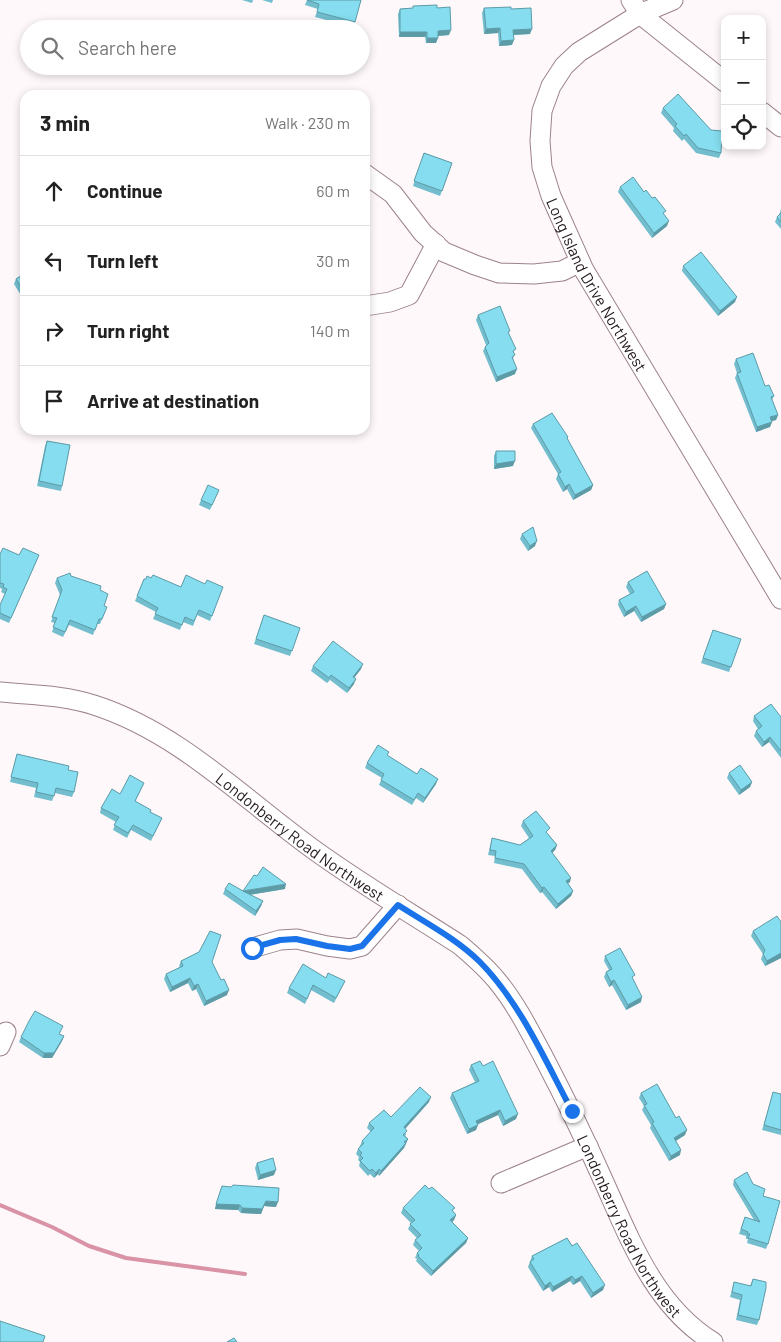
<!DOCTYPE html>
<html lang="en">
<head>
<meta charset="utf-8">
<style>
	body { margin:0; font-family:Barlow,sans-serif; background:#f6f6f6; color:#222 }
	.controls { position:absolute; right:15px; top:15px; display:grid; overflow:hidden; border-radius:10px; box-shadow:0 2px 8px #0003 }
	.controls button { width:45px; height:45px; display:grid; place-items:center; padding:0; border:0; border-bottom:1px solid #e0e0e0; background:#fff; color:#222; font:25px sans-serif }
	.stop { position:absolute; width:15px; height:15px; margin:-11px; border:4px solid #1a73e8; border-radius:50%; background:#fff }
	.stop.end { background:#1a73e8; border-color:#fff; box-shadow:0 1px 5px #0008 }
	.list { margin:0; padding:0; list-style:none }
	h2 { display:flex; justify-content:space-between; align-items:center; height:65px; margin:0; padding:0 20px; font-size:21px }
	h2 small { font-size:16px; font-weight:400; color:#767676 }
	.list li { display:grid; grid-template-columns:32px 1fr auto; gap:15px; align-items:center; box-sizing:border-box; height:70px; padding:0 20px; border-top:1px solid #e0e0e0 }
	.list b { display:block; font-size:19px; white-space:nowrap }
	.list em { font-size:16px; font-style:normal; color:#767676 }
	.icon { flex:none; width:28px; height:28px; fill:none; stroke:currentColor; stroke-width:2; stroke-linecap:round; stroke-linejoin:round }
	.map { position:relative; flex:none; width:781px; height:1342px; overflow:hidden }
	.search { position:absolute; background:#fff; box-shadow:0 2px 8px #0003; left:20px; top:20px; width:350px; height:55px; display:flex; align-items:center; gap:12px; box-sizing:border-box; padding:0 18px; border-radius:28px; color:#767676; font-size:19px }
	.panel { position:absolute; background:#fff; box-shadow:0 2px 8px #0003; left:20px; top:90px; width:350px; height:345px; border-radius:15px }
	.map>svg:first-child { display:block }
</style>
</head>
<body>
<div class="map">
<svg width="781" height="1342" viewBox="0 0 781 1342">
	<rect width="100%" height="100%" fill="#fef8fa"/>
	<g fill="none" stroke-linecap="round" stroke-linejoin="round">
		<!-- stream -->
		<polyline stroke="#d992a6" stroke-width="4" points="0,1205 52,1227 89,1246 126,1258 245,1274"/>
		<defs>
			<g id="minor">
				<polyline points="631,0 640,14 725,82"/>
				<path id="s1" d="M673,0l-33,14 -61,38 -15,14 -13,20 -9,25 -2,30 2,26 9,29 33,74 197,329"/>
				<polyline points="762,112 781,127"/>
				<polyline points="365,174 393,194 423,233 444,252 475,265 499,273 534,274 562,271 580,262"/>
				<polyline points="365,306 390,302 409,295 436,244"/>
				<path id="s2" d="M0,692c31,3 63,3 94,13 87,28 150,95 223,147 46,33 95,62 143,93 13,11 27,23 38,37 18,22 31,48 45,74 22,42 42,83 61,126 27,60 51,124 109,160"/>
				<polyline points="252,948 280,940 297,939 327,946 350,949 362,946 398,905"/>
				<polyline points="0,1046 6,1032"/>
				<polyline points="501,1183 588,1146"/>
			</g>
		</defs>
		<!-- minor casing -->
		<use href="#minor" stroke="#9c8389" stroke-width="21"/>
		<!-- minor -->
		<use href="#minor" stroke="#fff" stroke-width="19"/>
	</g>
	<!-- wall -->
	<g fill="#72bece">
		<polygon points="242,0 253,0 252,3"/>
		<polygon points="262,0 273,0 272,3"/>
		<polygon points="307,0 361,0 353,27 315,17 318,9 305,5"/>
		<polygon points="413,6 437,8 449,35 438,36 436,43 426,43 425,37 399,37 398,14 400,9 413,8"/>
		<polygon points="484,8 511,9 530,34 513,35 512,45 499,46 498,33 484,34 482,13"/>
		<polygon points="663,108 721,153 719,158 696,153 684,139 682,141 673,131 674,128 661,113"/>
		<polygon points="424,153 452,163 440,196 413,186"/>
		<polygon points="620,187 644,192 664,215 667,226 652,238 618,192"/>
		<polygon points="781,209 781,229 775,222 777,217 779,215"/>
		<polygon points="683,266 735,302 718,316 682,271"/>
		<polygon points="25,273 25,302 14,284 16,279"/>
		<polygon points="478,315 509,334 514,353 513,360 515,374 496,382 483,351 486,345 476,320"/>
		<polygon points="736,359 765,386 774,396 772,400 778,415 776,420 772,421 770,427 756,432 735,378 737,373 734,364"/>
		<polygon points="533,424 568,437 567,439 593,485 591,490 573,500 567,489 563,492 556,479 558,474 531,428"/>
		<polygon points="47,441 62,486 61,491 37,486 45,446"/>
		<polygon points="496,451 513,466 494,469 494,456"/>
		<polygon points="219,490 210,510 199,505 201,500"/>
		<polygon points="522,534 535,546 528,551 520,539"/>
		<polygon points="0,554 19,555 37,560 9,623 0,619 0,605 5,594 1,592 2,589 0,588"/>
		<polygon points="71,576 100,590 105,612 100,624 97,624 93,635 69,625 63,637 52,632 55,623 51,622 60,595 55,583 57,578"/>
		<polygon points="144,579 181,587 205,584 223,587 210,621 197,615 193,626 183,622 180,630 153,619 156,612 135,601"/>
		<polygon points="628,582 666,604 664,609 641,622 634,611 624,617 618,605 619,600 630,594 626,587"/>
		<polygon points="264,615 300,628 290,656 254,644"/>
		<polygon points="713,630 741,639 729,672 701,663"/>
		<polygon points="313,666 361,669 354,678 354,684 347,693 330,680 327,683 311,671"/>
		<polygon points="754,716 781,717 781,758 769,742 762,747 754,736 756,731 758,729 753,721"/>
		<polygon points="17,754 68,770 74,792 72,797 55,793 52,801 34,797 36,788 10,782"/>
		<polygon points="388,756 417,774 436,784 423,803 416,798 412,805 379,785 382,778 365,768 367,763"/>
		<polygon points="729,773 752,782 750,787 739,795 727,778"/>
		<polygon points="144,783 135,802 151,813 162,818 151,841 131,830 127,838 113,830 116,822 100,813 101,808 120,794"/>
		<polygon points="523,821 548,834 557,845 555,850 552,853 570,882 568,883 573,891 571,896 556,909 542,892 540,893 522,869 494,863 495,856 488,855 492,838 520,845 529,838 521,826"/>
		<polygon points="225,889 243,891 285,889 250,895 263,901 261,906 255,916 223,894"/>
		<polygon points="781,922 781,958 765,966 761,959 763,954 751,936 753,931"/>
		<polygon points="199,952 212,962 227,995 204,1006 196,989 192,991 188,983 170,992 164,979 166,974 180,967 179,966 181,961"/>
		<polygon points="605,956 633,980 641,1002 626,1010 612,985 609,987 604,977 606,972 609,970 604,961"/>
		<polygon points="326,978 345,981 334,1003 311,990 305,1004 287,993 289,988"/>
		<polygon points="64,1036 62,1041 52,1058 43,1058 19,1042 21,1037"/>
		<polygon points="471,1065 483,1066 516,1119 503,1126 498,1115 478,1124 476,1130 467,1134 450,1098 452,1093 475,1082 469,1070"/>
		<polygon points="641,1093 685,1135 676,1141 680,1155 669,1161 650,1128 651,1125 642,1110 644,1106 639,1098"/>
		<polygon points="781,1094 781,1135 762,1130 772,1097"/>
		<polygon points="429,1102 405,1129 406,1135 405,1136 408,1139 404,1148 379,1176 378,1174 374,1178 370,1174 368,1176 359,1166 360,1162 358,1160 359,1157 356,1154 358,1149 360,1146 362,1141 371,1132 367,1128 369,1123 391,1117"/>
		<polygon points="257,1163 274,1175 258,1180 255,1168"/>
		<polygon points="734,1180 753,1184 763,1196 768,1244 766,1249 747,1243 748,1239 746,1239 746,1236 739,1234 745,1217 754,1220 733,1185"/>
		<polygon points="222,1186 276,1207 264,1206 261,1214 241,1213 238,1210 215,1209"/>
		<polygon points="403,1208 453,1212 456,1215 454,1220 452,1222 468,1238 466,1243 431,1276 416,1261 417,1259 415,1258 417,1253 419,1251 413,1245 415,1240 417,1238 408,1229 411,1223 401,1213"/>
		<polygon points="567,1238 603,1290 591,1298 580,1281 573,1285 570,1281 552,1292 549,1287 543,1291 528,1267 532,1256"/>
		<polygon points="753,1279 759,1320 757,1325 736,1320 740,1300 730,1297 734,1282 750,1286"/>
	</g>
	<!-- shaded-wall -->
	<g fill="#5d9ba7">
		<polygon points="500,28 498,33 484,34 486,29"/>
		<polygon points="532,29 530,34 511,35 513,30"/>
		<polygon points="451,30 449,35 436,36 438,31"/>
		<polygon points="400,32 427,32 425,37 399,37"/>
		<polygon points="427,38 438,38 436,43 426,43"/>
		<polygon points="514,40 512,45 499,46 501,41"/>
		<polygon points="669,221 667,226 652,238 654,233"/>
		<polygon points="737,297 735,302 718,316 720,311"/>
		<polygon points="517,369 515,374 496,382 497,377"/>
		<polygon points="778,415 776,420 768,422 770,417"/>
		<polygon points="772,422 770,427 756,432 757,427"/>
		<polygon points="515,461 513,466 494,469 496,464"/>
		<polygon points="569,484 567,489 563,492 565,487"/>
		<polygon points="593,485 591,490 573,500 575,495"/>
		<polygon points="537,541 535,546 528,551 530,546"/>
		<polygon points="666,604 664,609 641,622 642,617"/>
		<polygon points="636,606 634,611 624,617 626,612"/>
		<polygon points="363,664 361,669 351,682 353,677"/>
		<polygon points="356,679 354,684 347,693 349,688"/>
		<polygon points="770,737 769,742 762,747 764,742"/>
		<polygon points="438,779 436,784 423,803 425,798"/>
		<polygon points="752,782 750,787 739,795 741,790"/>
		<polygon points="557,845 555,850 549,856 551,851"/>
		<polygon points="571,878 570,882 564,886 566,881"/>
		<polygon points="286,884 285,889 241,896 243,891"/>
		<polygon points="544,887 542,892 540,893 542,888"/>
		<polygon points="573,891 571,896 556,909 558,904"/>
		<polygon points="263,901 261,906 255,916 256,911"/>
		<polygon points="781,953 781,958 765,966 767,961"/>
		<polygon points="190,978 188,983 170,992 172,987"/>
		<polygon points="614,980 612,985 609,987 611,982"/>
		<polygon points="198,984 196,989 192,991 194,986"/>
		<polygon points="229,990 227,995 204,1006 206,1001"/>
		<polygon points="642,997 641,1002 626,1010 628,1005"/>
		<polygon points="64,1036 62,1041 52,1058 43,1058 44,1053"/>
		<polygon points="431,1097 429,1102 402,1132 404,1127"/>
		<polygon points="500,1110 498,1115 474,1126 476,1121"/>
		<polygon points="518,1114 516,1119 503,1126 505,1121"/>
		<polygon points="478,1125 476,1130 467,1134 469,1129"/>
		<polygon points="687,1130 685,1135 672,1143 674,1138"/>
		<polygon points="408,1139 404,1148 379,1176 381,1171"/>
		<polygon points="681,1150 680,1155 669,1161 671,1156"/>
		<polygon points="379,1169 378,1174 374,1178 376,1173"/>
		<polygon points="276,1170 274,1175 258,1180 260,1175"/>
		<polygon points="266,1201 278,1202 276,1207 264,1206 261,1214 241,1213 242,1208"/>
		<polygon points="216,1204 240,1205 238,1210 215,1209"/>
		<polygon points="456,1215 454,1220 449,1225 450,1220"/>
		<polygon points="468,1238 466,1243 431,1276 433,1271"/>
		<polygon points="572,1276 570,1281 552,1292 553,1287"/>
		<polygon points="582,1276 580,1281 573,1285 575,1280"/>
		<polygon points="550,1282 549,1287 543,1291 545,1286"/>
		<polygon points="605,1285 603,1290 591,1298 593,1293"/>
	</g>
	<!-- building -->
	<g fill="#85ddef" stroke="#5d9ba7">
		<polygon points="307,0 361,0 355,22 317,12 319,4"/>
		<polygon points="437,5 437,8 450,7 451,30 438,31 438,38 427,38 427,32 400,32 400,9 413,8 413,6"/>
		<polygon points="511,7 511,9 531,8 532,29 513,30 514,40 501,41 500,28 486,29 484,8"/>
		<polygon points="678,94 711,130 722,131 721,153 698,148 686,134 684,136 675,126 677,124 663,108"/>
		<polygon points="424,153 452,163 442,191 414,181"/>
		<polygon points="633,177 644,192 646,190 652,198 655,197 666,211 663,213 669,221 654,233 620,187"/>
		<polygon points="781,213 781,222 777,217"/>
		<polygon points="701,252 737,297 720,311 683,266"/>
		<polygon points="25,273 25,294 16,279"/>
		<polygon points="500,306 510,331 508,332 516,349 513,351 515,355 512,357 517,369 497,377 485,347 489,343 478,315"/>
		<polygon points="753,353 765,386 769,385 774,396 771,397 778,415 770,417 772,422 757,427 737,373 741,372 736,359"/>
		<polygon points="552,413 568,437 567,438 593,485 575,495 569,484 565,487 558,474 561,472 533,424"/>
		<polygon points="47,441 70,445 62,486 39,481"/>
		<polygon points="496,451 515,451 515,461 496,464"/>
		<polygon points="208,485 219,490 212,505 201,500"/>
		<polygon points="533,527 537,541 530,546 522,534"/>
		<polygon points="3,548 19,555 23,548 39,555 11,618 0,613 0,605 7,589 3,587 4,584 0,583 0,554"/>
		<polygon points="647,571 666,604 642,617 636,606 626,612 619,600 634,592 628,582"/>
		<polygon points="70,573 71,576 101,586 100,590 108,594 104,606 107,607 102,619 99,619 95,630 70,620 65,632 53,627 57,618 52,617 62,590 57,578"/>
		<polygon points="153,575 181,587 186,575 205,584 207,580 223,587 212,616 199,610 194,621 185,617 182,625 155,614 158,608 137,596 144,579 146,579 147,576 151,578"/>
		<polygon points="264,615 300,628 292,651 256,639"/>
		<polygon points="713,630 741,639 731,667 703,658"/>
		<polygon points="333,641 363,664 353,677 356,679 349,688 331,675 329,678 313,666"/>
		<polygon points="771,704 781,717 781,751 770,737 764,742 756,731 762,726 754,716"/>
		<polygon points="378,745 389,752 387,755 417,774 421,768 438,779 425,798 418,793 414,800 381,780 384,774 367,763"/>
		<polygon points="17,754 69,766 68,770 78,772 74,792 56,788 54,796 36,792 38,783 11,777"/>
		<polygon points="740,765 752,782 741,790 729,773"/>
		<polygon points="130,775 144,783 135,801 151,810 150,812 162,818 153,836 133,825 128,833 114,825 119,817 101,808 112,789 120,794"/>
		<polygon points="536,811 550,828 546,832 557,845 551,851 571,878 566,881 573,891 558,904 544,887 542,888 524,864 495,858 496,851 490,850 492,838 520,845 533,836 523,821"/>
		<polygon points="263,867 286,884 243,891 263,901 256,911 225,889 229,883 243,891 254,875 257,876"/>
		<polygon points="777,916 781,922 781,953 767,961 763,954 765,950 753,931"/>
		<polygon points="210,931 221,935 212,962 221,980 224,979 229,990 206,1001 198,984 194,986 190,978 172,987 166,974 183,966 181,961 199,952"/>
		<polygon points="620,948 635,975 632,977 642,997 628,1005 614,980 611,982 606,972 612,969 605,956"/>
		<polygon points="303,964 326,978 328,973 345,981 336,998 313,985 307,999 289,988"/>
		<polygon points="35,1011 63,1026 59,1034 64,1036 54,1053 44,1053 21,1037 29,1021"/>
		<polygon points="480,1061 483,1066 493,1061 518,1114 505,1121 500,1110 476,1121 478,1125 469,1129 452,1093 479,1081 471,1065"/>
		<polygon points="657,1084 676,1118 679,1116 687,1130 674,1138 681,1150 671,1156 652,1123 654,1122 644,1105 647,1104 641,1093"/>
		<polygon points="420,1087 431,1097 404,1127 407,1131 403,1135 408,1139 404,1142 406,1143 381,1171 379,1169 376,1173 372,1169 370,1171 360,1161 363,1158 360,1155 362,1153 358,1149 364,1143 362,1141 374,1128 369,1123 384,1110 391,1117"/>
		<polygon points="773,1092 781,1094 781,1130 764,1125"/>
		<polygon points="273,1158 276,1170 260,1175 257,1163"/>
		<polygon points="747,1172 753,1184 765,1189 763,1196 780,1201 768,1244 748,1238 750,1234 747,1234 748,1232 741,1229 745,1217 760,1222 734,1180"/>
		<polygon points="233,1185 279,1188 278,1202 266,1201 262,1209 242,1208 240,1205 216,1204 222,1186 231,1187"/>
		<polygon points="425,1185 429,1189 432,1187 455,1208 452,1210 456,1215 450,1220 468,1238 433,1271 418,1256 419,1255 417,1253 422,1248 415,1240 421,1235 410,1224 415,1220 403,1208"/>
		<polygon points="567,1238 572,1246 577,1243 605,1285 593,1293 582,1276 575,1280 572,1276 553,1287 550,1282 545,1286 530,1262 534,1259 532,1256"/>
		<polygon points="753,1279 766,1282 766,1288 759,1320 738,1315 742,1295 732,1292 734,1282 751,1286"/>
		<polygon points="0,1321 45,1336 43,1342 0,1342"/>
		<polygon points="234,1338 237,1342 227,1342"/>
	</g>
	<g fill="none" stroke-linecap="round" stroke-linejoin="round">
		<!-- route -->
		<path stroke="#1a73e8" stroke-width="6" d="M252,948l28,-8 16,-1 31,7 23,3 12,-3 36,-41c28,18 59,34 82,57 41,42 65,98 92,149"/>
	</g>
	<g text-anchor="middle" dominant-baseline="central" stroke-width="5" stroke-linejoin="round" paint-order="stroke">
		<!-- street labels -->
		<g font-size="16" fill="#23191c" stroke="#fff">
			<text stroke="none"><textPath href="#s1" startOffset="365">Long Island Drive Northwest</textPath></text>
			<text stroke="none"><textPath href="#s2" startOffset="341">Londonberry Road Northwest</textPath></text>
			<text stroke="none"><textPath href="#s2" startOffset="865">Londonberry Road Northwest</textPath></text>
		</g>
	</g>
</svg>
<div class="controls">
<button>+</button>
<button>−</button>
<button><svg class="icon" aria-label="locate" viewBox="0 0 24 24"><circle cx="12" cy="12" r="6"/><path d="M12 2v4M12 18v4M2 12h4M18 12h4"/></svg></button>
</div>
<div class="stop" style="left:252px;top:948px"></div>
<div class="stop end" style="left:572px;top:1111px"></div>
<div class="search"><svg class="icon" aria-label="search" viewBox="0 0 24 24"><circle cx="10" cy="10" r="6"/><path d="M15 15l6 6"/></svg>Search here</div>
<section class="panel">
<h2>3 min<small>Walk · 230 m</small></h2>
<ul class="list">
<li><svg class="icon" aria-label="ahead" viewBox="0 0 24 24"><path d="M12 20V5M6 11l6-6 6 6"/></svg><div><b>Continue</b></div><em>60 m</em></li>
<li><svg class="icon" aria-label="left" viewBox="0 0 24 24"><path d="M17 20v-9H6M10 6l-5 5 5 5"/></svg><div><b>Turn left</b></div><em>30 m</em></li>
<li><svg class="icon" aria-label="right" viewBox="0 0 24 24"><path d="M7 20v-9h11M14 6l5 5-5 5"/></svg><div><b>Turn right</b></div><em>140 m</em></li>
<li><svg class="icon" aria-label="arrive" viewBox="0 0 24 24"><path d="M6 21V4h12l-3 4 3 4H6"/></svg><div><b>Arrive at destination</b></div></li>
</ul>
</section>
</div>
</body>
</html>
